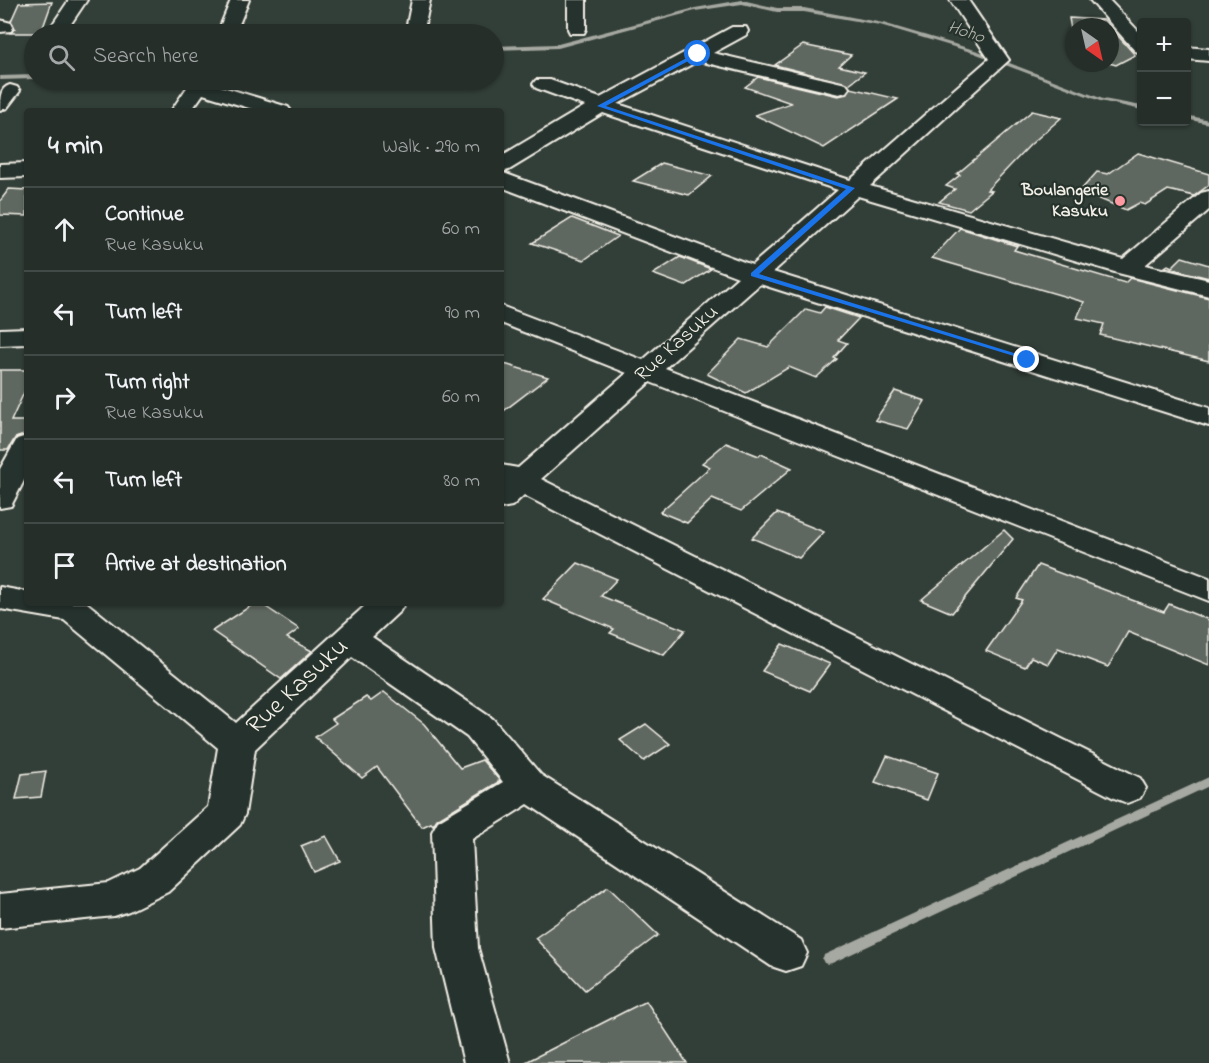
<!DOCTYPE html>
<html lang="en">
<head>
<meta charset="utf-8">
<style>
	body { margin:0; font-family:"Indie Flower",sans-serif; background:#2e3632; color:#f1f3f6 }
	.controls { position:absolute; right:18px; top:18px; display:grid; overflow:hidden; border-radius:6px; box-shadow:0 2px 4px #0004 }
	.controls button { width:54px; height:54px; display:grid; place-items:center; padding:0; border:0; border-bottom:2px solid #424a47; background:#262e2a; color:#f1f3f6; font:30px sans-serif }
	.compass { position:absolute; left:1065px; top:18px; width:54px; height:54px; border-radius:50%; background:#262e2a; box-shadow:0 2px 4px #0004; rotate:146deg }
	.stop { position:absolute; width:18px; height:18px; margin:-14px; border:4px solid #1a73e8; border-radius:50%; background:#fff }
	.stop.end { background:#1a73e8; border-color:#fff; box-shadow:0 2px 6px #0008 }
	.list { margin:0; padding:0; list-style:none }
	h2 { display:flex; justify-content:space-between; align-items:center; height:78px; margin:0; padding:0 24px; font-size:26px }
	h2 small { font-size:20px; font-weight:400; color:#a4a8a8 }
	.list li { display:grid; grid-template-columns:39px 1fr auto; gap:18px; align-items:center; box-sizing:border-box; height:84px; padding:0 24px; border-top:2px solid #424a47 }
	.list b { display:block; font-size:22px; white-space:nowrap }
	.list p { margin:0; font-size:20px; white-space:nowrap; color:#a4a8a8 }
	.list em { font-size:20px; font-style:normal; color:#a4a8a8 }
	.icon { flex:none; width:33px; height:33px; fill:none; stroke:currentColor; stroke-width:2; stroke-linecap:round; stroke-linejoin:round }
	.map { position:relative; flex:none; width:1209px; height:1063px; overflow:hidden }
	.search { position:absolute; background:#262e2a; box-shadow:0 2px 4px #0004; left:24px; top:24px; width:480px; height:66px; display:flex; align-items:center; gap:15px; box-sizing:border-box; padding:0 21px; border-radius:33px; color:#a4a8a8; font-size:22px }
	.panel { position:absolute; background:#262e2a; box-shadow:0 2px 4px #0004; left:24px; top:108px; width:480px; height:498px; border-radius:6px }
	.map>svg:first-child { display:block }
</style>
</head>
<body>
<div class="map">
<svg width="1209" height="1063" viewBox="0 0 1209 1063">
	<rect width="100%" height="100%" fill="#323e38"/>
	<filter id="ink" filterUnits="userSpaceOnUse"><feTurbulence type="fractalNoise" baseFrequency=".0167" numOctaves="2"/><feDisplacementMap in="SourceGraphic" scale="12" xChannelSelector="R" yChannelSelector="G"/><feConvolveMatrix kernelMatrix="1 2 1 2 8 2 1 2 1" color-interpolation-filters="sRGB"/></filter>
	<g filter="url(#ink)">
		<g fill="none" stroke-linecap="round" stroke-linejoin="round">
			<!-- stream -->
			<g fill="#a6a9a1" fill-rule="evenodd">
				<polygon points="742,0 777,8 804,8 883,23 978,51 1103,99 1142,106 1142,110 1100,101 974,53 880,25 804,12 777,12 742,4 695,11 558,48 494,50 494,46 558,44 695,8"/>
				<polygon points="34,75 34,79 0,80 0,76"/>
				<polygon points="1186,115 1209,120 1209,124 1186,119"/>
				<polygon points="1209,777 1209,786 832,963 828,964 824,963 822,959 824,955"/>
			</g>
		</g>
		<!-- building -->
		<g fill="#5f6861" stroke="#f4f1e8" stroke-width="1.5">
			<polygon points="52,2 41,33 10,33 15,28 11,21 19,3"/>
			<polygon points="1069,18 1104,20 1135,55 1116,65 1109,63 1110,27 1074,27 1074,47"/>
			<polygon points="803,45 851,55 839,66 865,72 849,84 775,65"/>
			<polygon points="758,77 838,96 847,94 851,88 898,99 824,148 755,115 791,103 745,87"/>
			<polygon points="1032,111 1061,118 1030,145 987,190 992,191 969,210 939,202 955,189 946,186 960,175 957,174"/>
			<polygon points="1138,153 1209,174 1209,185 1194,196 1168,190 1145,205 1139,203 1126,210 1080,191 1097,172 1108,174"/>
			<polygon points="662,163 712,176 689,195 633,181"/>
			<polygon points="9,189 27,190 27,216 0,215 0,201"/>
			<polygon points="572,218 618,236 584,260 532,243"/>
			<polygon points="960,228 1017,246 1014,250 1125,283 1130,278 1209,298 1209,361 1100,335 1104,324 1077,318 1084,302 932,258"/>
			<polygon points="680,257 711,269 685,286 653,274"/>
			<polygon points="1182,257 1209,265 1209,278 1165,267 1168,265 1172,267"/>
			<polygon points="825,307 859,318 838,340 847,343 834,358 837,359 816,378 789,367 746,393 707,374 741,339 768,347 806,309 820,313"/>
			<polygon points="501,363 548,377 501,413"/>
			<polygon points="0,370 27,370 27,386 11,421 27,421 27,434 15,438 8,450 0,450"/>
			<polygon points="895,391 925,401 908,429 875,420"/>
			<polygon points="726,443 759,456 761,454 792,468 741,511 712,499 687,523 660,512 710,467 702,463"/>
			<polygon points="777,513 824,532 799,558 752,538"/>
			<polygon points="1004,530 1013,539 952,613 921,600"/>
			<polygon points="578,563 617,579 601,596 685,630 664,655 610,633 614,629 543,599"/>
			<polygon points="1038,565 1164,612 1169,604 1209,620 1209,665 1128,632 1108,667 1058,648 1048,664 1031,657 1025,667 986,651 1022,600 1016,598"/>
			<polygon points="255,603 260,603 299,629 287,638 312,651 281,679 212,631"/>
			<polygon points="782,644 830,664 810,691 762,671"/>
			<polygon points="384,692 424,724 460,768 482,760 500,781 437,819 433,825 431,823 422,827 377,767 362,778 315,737 336,723 332,719 366,697 371,701"/>
			<polygon points="646,724 670,744 644,761 620,740"/>
			<polygon points="887,756 938,773 927,800 875,782"/>
			<polygon points="46,771 41,797 16,799 22,774"/>
			<polygon points="326,836 340,861 314,872 301,846"/>
			<polygon points="608,887 658,935 585,990 535,938"/>
			<polygon points="646,1001 687,1063 524,1063 626,1011"/>
		</g>
		<g fill="none" stroke-linecap="round" stroke-linejoin="round">
			<defs>
				<g id="minor">
					<polygon points="69,0 87,0 64,34 46,34"/>
					<polygon points="231,0 249,0 235,34 217,34"/>
					<polygon points="412,0 430,0 423,34 405,34"/>
					<polygon points="568,0 586,0 586,29 584,33 570,33 568,29"/>
					<polygon points="950,0 968,0 1009,60 870,186 1123,259 1201,193 1209,191 1209,210 1145,265 1209,280 1209,296 1118,273 858,196 773,272 1209,408 1209,426 760,284 665,368 1209,578 1209,601 650,382 541,479 1140,778 1146,788 1140,798 1127,803 1114,798 524,495 512,506 501,508 501,465 518,468 627,373 501,323 501,306 643,360 738,277 501,187 501,172 752,265 838,190 603,113 509,170 501,172 501,156 585,106 536,88 533,84 536,80 550,80 600,98 732,27 746,27 748,31 746,35 713,53 846,84 849,88 846,92 839,94 698,61 618,104 850,180 989,59"/>
					<polygon points="1090,0 1109,0 1142,35 1142,53 1135,51"/>
					<polygon points="0,20 11,23 13,27 11,31 0,32"/>
					<polygon points="1186,47 1209,49 1209,61 1186,59"/>
					<polygon points="192,80 212,80 210,83 288,107 291,111 259,111 203,94 191,111 171,111"/>
					<path d="M10,85l7,2 3,4 -13,17 -7,2c0,-12 0,-22 10,-25z"/>
					<polygon points="27,163 27,177 0,178 0,164"/>
					<polygon points="27,328 27,344 0,345 0,329"/>
					<polygon points="27,436 27,475 11,506 0,508 0,469 17,439"/>
					<polygon points="0,587 27,592 27,603 87,603 236,723 368,603 405,603 400,611 372,637 493,719 541,775 801,940 807,953 801,966 786,971 771,966 528,804 472,839 478,948 510,1063 464,1063 436,948 432,832 438,821 503,782 467,737 352,657 255,749 245,814 240,825 168,892 129,911 114,916 0,928 0,894 109,883 140,868 208,807 218,748 64,620 0,609"/>
				</g>
			</defs>
			<!-- minor casing -->
			<use href="#minor" stroke="#f4f1e8" stroke-width="4"/>
			<!-- minor -->
			<use href="#minor" fill="#26332d" fill-rule="evenodd"/>
		</g>
	</g>
	<!-- route -->
	<polygon fill="#1a73e8" points="696,53 701,54 606,106 855,188 759,274 1030,358 1030,361 751,276 751,273 846,189 597,106"/>
	<!-- markers -->
	<circle fill="#ff9aa2" stroke="#26332d" stroke-width="2" cx="1120" cy="201" r="6"/>
	<g text-anchor="middle" dominant-baseline="central" stroke-width="4.5" stroke-linejoin="round" paint-order="stroke">
		<!-- far-water labels -->
		<g font-size="18" font-style="italic" fill="#babbb3" stroke="#26332d">
			<text transform="translate(966 33) rotate(18)">Hoho</text>
		</g>
		<!-- far-poi labels -->
		<g font-size="18" font-weight="bold" fill="#f4f1e8" stroke="#26332d" text-anchor="end">
			<text x="1108" y="191">Boulangerie<tspan x="1108" dy="21">Kasuku</tspan></text>
		</g>
		<!-- street labels -->
		<g font-size="21" fill="#f4f1e8" stroke="#26332d">
			<text transform="translate(677 344) rotate(-42)">Rue Kasuku</text>
		</g>
		<!-- near-street labels -->
		<g font-size="26" fill="#f4f1e8" stroke="#26332d">
			<text transform="translate(298 687) rotate(-43)">Rue Kasuku</text>
		</g>
	</g>
</svg>
<div class="controls">
<button>+</button>
<button>−</button>
</div>
<svg class="compass" viewBox="-18 -18 36 36"><path d="M0-13l5 13h-10z" fill="#e53935"/><path d="M0 13l5-13h-10z" fill="#a4a8a8"/></svg>
<div class="stop" style="left:698px;top:54px"></div>
<div class="stop end" style="left:1027px;top:360px"></div>
<div class="search"><svg class="icon" aria-label="search" viewBox="0 0 24 24"><circle cx="10" cy="10" r="6"/><path d="M15 15l6 6"/></svg>Search here</div>
<section class="panel">
<h2>4 min<small>Walk · 290 m</small></h2>
<ul class="list">
<li><svg class="icon" aria-label="ahead" viewBox="0 0 24 24"><path d="M12 20V5M6 11l6-6 6 6"/></svg><div><b>Continue</b><p>Rue Kasuku</p></div><em>60 m</em></li>
<li><svg class="icon" aria-label="left" viewBox="0 0 24 24"><path d="M17 20v-9H6M10 6l-5 5 5 5"/></svg><div><b>Turn left</b></div><em>90 m</em></li>
<li><svg class="icon" aria-label="right" viewBox="0 0 24 24"><path d="M7 20v-9h11M14 6l5 5-5 5"/></svg><div><b>Turn right</b><p>Rue Kasuku</p></div><em>60 m</em></li>
<li><svg class="icon" aria-label="left" viewBox="0 0 24 24"><path d="M17 20v-9H6M10 6l-5 5 5 5"/></svg><div><b>Turn left</b></div><em>80 m</em></li>
<li><svg class="icon" aria-label="arrive" viewBox="0 0 24 24"><path d="M6 21V4h12l-3 4 3 4H6"/></svg><div><b>Arrive at destination</b></div></li>
</ul>
</section>
</div>
</body>
</html>
